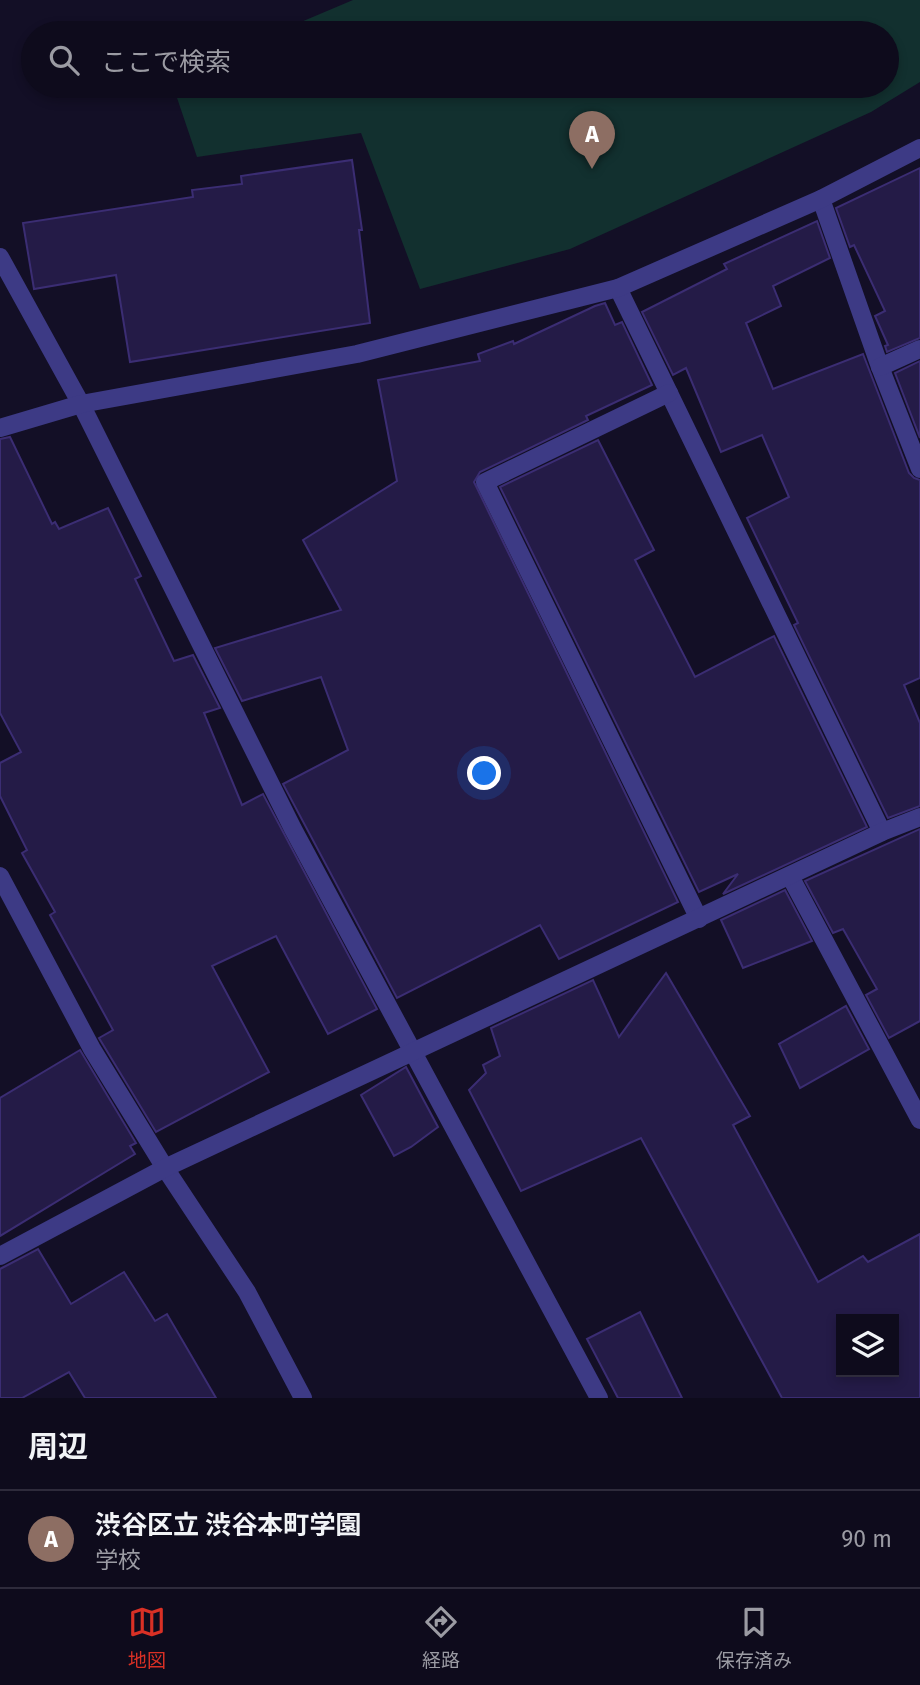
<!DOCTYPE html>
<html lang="ja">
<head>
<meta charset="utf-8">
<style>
	body { margin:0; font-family:"Fira Sans","Noto Sans JP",sans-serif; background:#171425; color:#f1f3f6 }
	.controls { position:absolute; right:21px; bottom:21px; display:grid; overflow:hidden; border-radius:0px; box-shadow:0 4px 10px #0003 }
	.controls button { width:63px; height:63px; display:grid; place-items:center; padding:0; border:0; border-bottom:2px solid #2e2b3b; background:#0e0b1c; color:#f1f3f6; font:35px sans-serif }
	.you { position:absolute; left:485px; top:774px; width:24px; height:24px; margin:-18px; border:5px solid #fff; border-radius:50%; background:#1a73e8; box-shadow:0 0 0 10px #1a73e833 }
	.badge { display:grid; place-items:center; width:46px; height:46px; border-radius:50%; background:#d93025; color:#fff; font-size:23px; font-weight:700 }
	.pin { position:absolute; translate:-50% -58px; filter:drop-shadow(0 2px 4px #0008) }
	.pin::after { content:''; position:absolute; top:37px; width:24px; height:21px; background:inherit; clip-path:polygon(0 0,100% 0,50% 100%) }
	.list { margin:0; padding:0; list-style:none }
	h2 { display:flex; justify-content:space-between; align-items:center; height:91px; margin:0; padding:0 28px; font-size:30px }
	h2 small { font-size:23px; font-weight:400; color:#9b9ba3 }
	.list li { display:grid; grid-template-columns:46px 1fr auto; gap:21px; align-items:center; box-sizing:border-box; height:98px; padding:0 28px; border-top:2px solid #2e2b3b }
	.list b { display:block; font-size:26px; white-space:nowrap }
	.list p { margin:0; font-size:23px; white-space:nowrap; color:#9b9ba3 }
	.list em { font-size:23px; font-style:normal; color:#9b9ba3 }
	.icon { flex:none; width:38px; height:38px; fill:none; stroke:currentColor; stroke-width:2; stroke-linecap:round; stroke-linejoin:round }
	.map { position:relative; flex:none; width:920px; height:1398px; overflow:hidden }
	.search { position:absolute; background:#0e0b1c; box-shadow:0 4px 10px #0003; left:21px; right:21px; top:21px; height:77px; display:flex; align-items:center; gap:18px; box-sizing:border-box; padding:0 24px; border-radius:38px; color:#9b9ba3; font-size:26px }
	.sheet { height:189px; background:#0e0b1c }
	nav { display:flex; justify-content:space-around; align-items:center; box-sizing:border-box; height:98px; border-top:2px solid #2e2b3b; background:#0e0b1c; font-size:19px; color:#9b9ba3 }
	nav a { display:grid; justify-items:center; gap:4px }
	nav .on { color:#d93025 }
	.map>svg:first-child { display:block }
</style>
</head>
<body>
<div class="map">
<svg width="920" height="1398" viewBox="0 0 920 1398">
	<rect width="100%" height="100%" fill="#130f26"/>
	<!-- green -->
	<polygon fill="#12302f" points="353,0 920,0 920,82 871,112 570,249 420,289 361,133 197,157 173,86 887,86 887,33 275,33"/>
	<!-- building -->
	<g fill="#241b47" stroke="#3b2d73" stroke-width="2" fill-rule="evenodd">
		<polygon points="352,160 362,230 359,230 370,323 130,362 116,275 34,289 23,223 193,197 192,190 242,184 241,176"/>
		<polygon points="920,168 920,338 887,352 885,346 888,345 875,316 885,311 854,245 850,247 836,208"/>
		<polygon points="817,221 830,258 773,286 781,306 746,323 773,389 863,354 909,473 914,478 920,480 920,678 904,685 920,723 920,806 888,818 794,625 798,623 747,518 789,497 762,435 721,452 686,368 673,375 642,312 727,269 724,264"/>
		<polygon points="605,303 615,325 622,322 652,385 586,416 588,420 480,472 474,482 678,902 559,959 540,925 397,998 283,784 348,750 321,677 242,701 215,648 341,610 303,540 397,481 378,380 480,361 478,354 513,341 514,344 595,306"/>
		<polygon points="920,361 920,438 895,373"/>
		<polygon points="10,437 52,524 55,522 59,529 108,508 141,576 135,579 174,661 193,655 220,708 204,713 242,805 263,794 377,1009 328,1034 276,936 212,966 269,1072 156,1132 99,1038 113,1030 50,915 55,912 22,853 27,850 0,796 0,763 21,752 0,713 0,439"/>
		<polygon points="598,440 654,550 635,560 695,677 774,636 867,827 723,894 738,874 699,892 500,487"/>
		<polygon points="920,829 920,1021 889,1038 866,995 877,989 843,929 833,933 805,881"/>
		<polygon points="785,890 812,941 743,968 721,920"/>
		<path d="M666,973l84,143 -17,9 85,157 45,-26 5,6 52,-28v164h-138l-141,-260 -120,53 -52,-101 17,-17 -3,-8 17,-9 -9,-28 102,-48 26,57zM841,1319h53v53h-53z"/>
		<polygon points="846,1006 869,1049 800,1088 779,1044"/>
		<polygon points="80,1050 136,1143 130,1146 135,1154 0,1236 0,1098"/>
		<polygon points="406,1067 438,1127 411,1147 394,1156 361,1095"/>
		<polygon points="38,1249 71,1304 124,1272 155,1321 167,1314 216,1398 85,1398 69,1372 22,1398 0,1398 0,1269"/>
		<polygon points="640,1312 682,1398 618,1398 587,1339"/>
	</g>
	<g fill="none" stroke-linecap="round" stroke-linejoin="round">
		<!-- minor -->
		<g stroke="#3d3a85" stroke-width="18">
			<polyline points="821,199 880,367 920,469"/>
			<polyline points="0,257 81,404 293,829 599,1398"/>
			<polyline points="618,288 882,832"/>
			<polyline points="880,367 920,349"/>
			<polyline points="669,393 485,482 699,919"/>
			<polyline points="0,428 81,404 357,354 618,288 821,199 920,148"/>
			<polyline points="0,876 92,1049 165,1168 247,1292 303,1398"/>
			<polyline points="790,876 920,1120"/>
			<polyline points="0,1256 165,1168 882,832 920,817"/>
		</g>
	</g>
</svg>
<div class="controls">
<button><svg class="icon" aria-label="layers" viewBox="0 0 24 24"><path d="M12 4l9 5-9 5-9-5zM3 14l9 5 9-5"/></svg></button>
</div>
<div class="you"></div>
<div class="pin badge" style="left:592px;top:169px;background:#8d6e63">A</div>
<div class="search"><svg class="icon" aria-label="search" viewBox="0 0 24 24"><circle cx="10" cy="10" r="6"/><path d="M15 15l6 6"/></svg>ここで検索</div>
</div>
<section class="sheet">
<h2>周辺<small></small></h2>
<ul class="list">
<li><span class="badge" style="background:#8d6e63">A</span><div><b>渋谷区立 渋谷本町学園</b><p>学校</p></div><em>90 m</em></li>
</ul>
</section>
<nav>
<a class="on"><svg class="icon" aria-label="map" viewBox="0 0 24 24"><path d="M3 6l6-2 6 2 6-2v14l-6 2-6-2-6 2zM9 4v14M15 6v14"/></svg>地図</a>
<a><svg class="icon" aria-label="directions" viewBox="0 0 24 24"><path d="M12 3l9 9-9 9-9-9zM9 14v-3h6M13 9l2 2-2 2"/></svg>経路</a>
<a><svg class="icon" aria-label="saved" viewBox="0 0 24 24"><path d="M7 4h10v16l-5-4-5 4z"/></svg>保存済み</a>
</nav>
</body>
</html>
